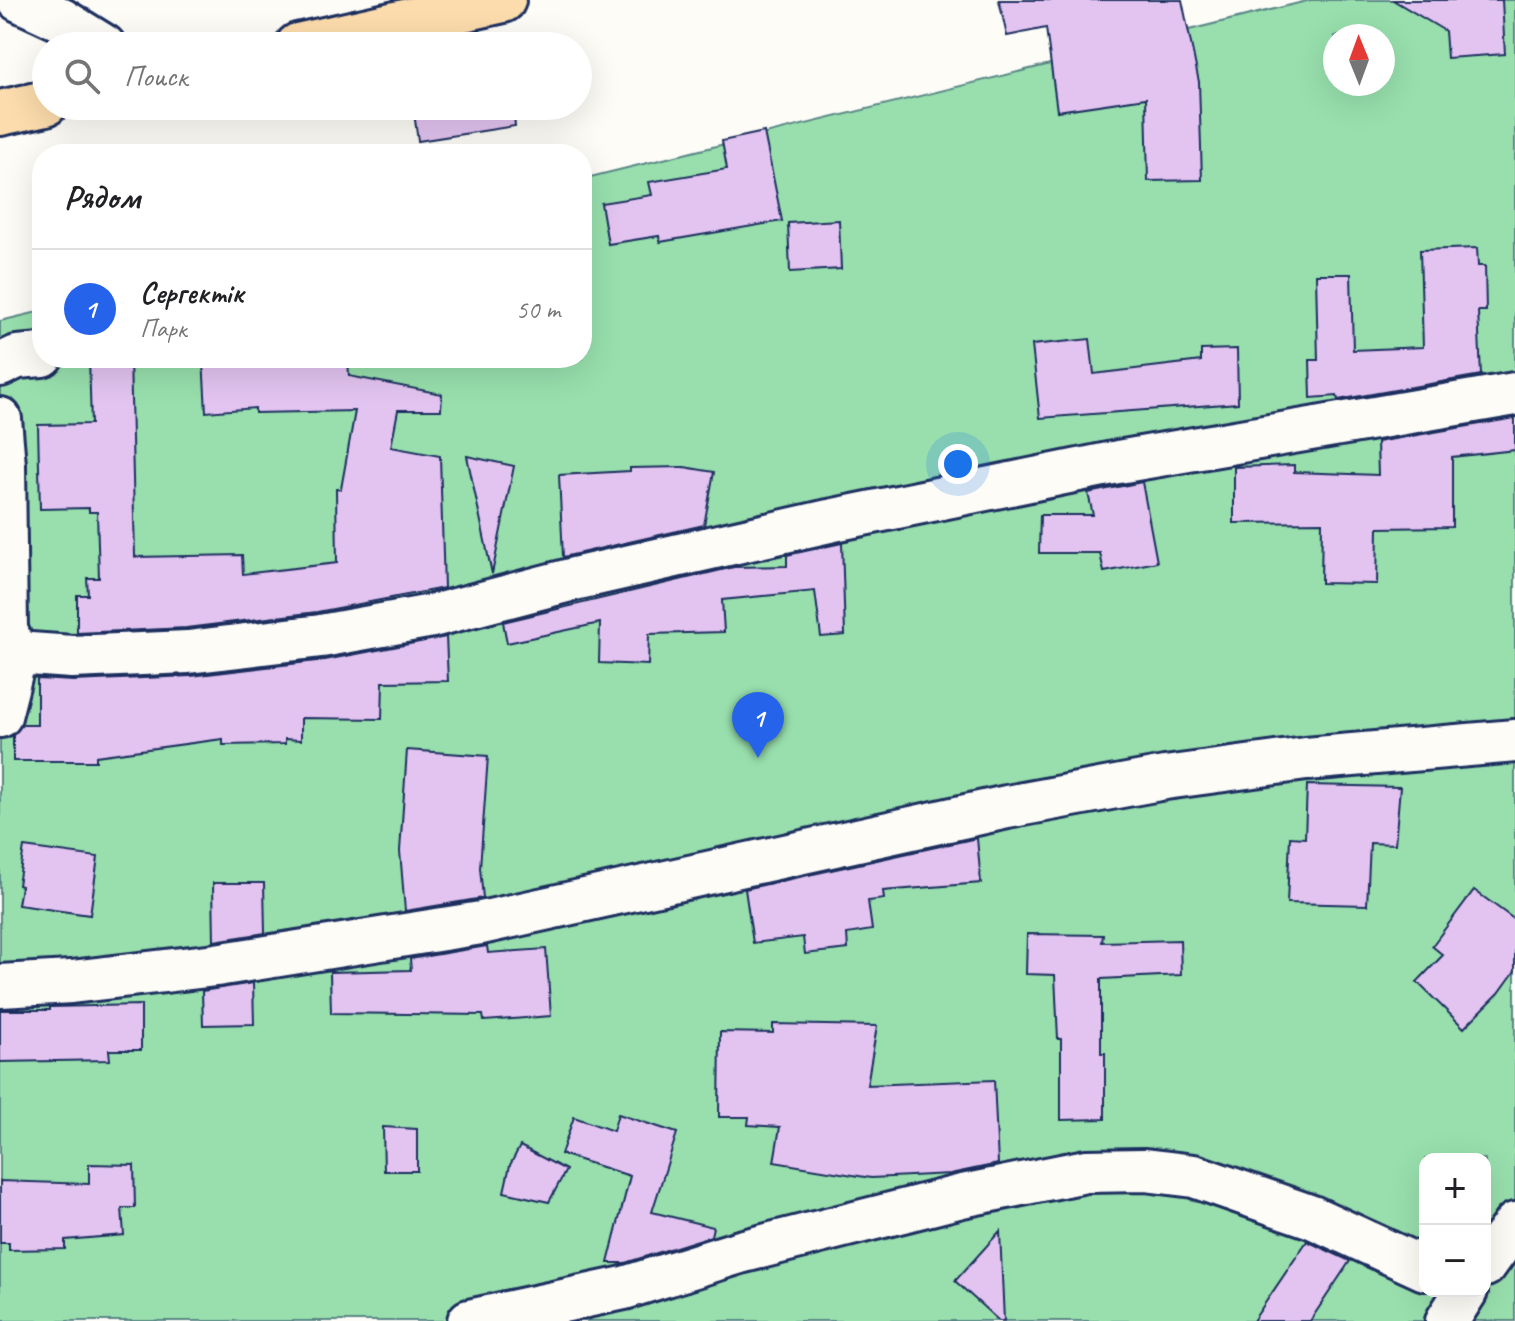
<!DOCTYPE html>
<html lang="ru">
<head>
<meta charset="utf-8">
<style>
	body { margin:0; font-family:Caveat,sans-serif; background:#f6f6f6; color:#202124 }
	.controls { position:absolute; right:24px; bottom:24px; display:grid; overflow:hidden; border-radius:16px; box-shadow:0 8px 32px #0002 }
	.controls button { width:72px; height:72px; display:grid; place-items:center; padding:0; border:0; border-bottom:2px solid #e0e0e0; background:#fff; color:#202124; font:40px sans-serif }
	.compass { position:absolute; left:1323px; top:24px; width:72px; height:72px; border-radius:50%; background:#fff; box-shadow:0 8px 32px #0002; rotate:359deg }
	.you { position:absolute; left:958px; top:464px; width:28px; height:28px; margin:-20px; border:6px solid #fff; border-radius:50%; background:#1a73e8; box-shadow:0 0 0 12px #1a73e833 }
	.badge { display:grid; place-items:center; width:52px; height:52px; border-radius:50%; background:#2563eb; color:#fff; font-size:26px; font-weight:700 }
	.pin { position:absolute; translate:-50% -66px; filter:drop-shadow(0 2px 4px #0008) }
	.pin::after { content:''; position:absolute; top:42px; width:28px; height:24px; background:inherit; clip-path:polygon(0 0,100% 0,50% 100%) }
	.list { margin:0; padding:0; list-style:none }
	h2 { display:flex; justify-content:space-between; align-items:center; height:104px; margin:0; padding:0 32px; font-size:34px }
	h2 small { font-size:26px; font-weight:400; color:#757577 }
	.list li { display:grid; grid-template-columns:52px 1fr auto; gap:24px; align-items:center; box-sizing:border-box; height:120px; padding:0 32px; border-top:2px solid #e0e0e0 }
	.list b { display:block; font-size:30px; white-space:nowrap }
	.list p { margin:0; font-size:26px; white-space:nowrap; color:#757577 }
	.list em { font-size:26px; font-style:normal; color:#757577 }
	.icon { flex:none; width:44px; height:44px; fill:none; stroke:currentColor; stroke-width:2; stroke-linecap:round; stroke-linejoin:round }
	.map { position:relative; flex:none; width:1515px; height:1321px; overflow:hidden }
	.search { position:absolute; background:#fff; box-shadow:0 8px 32px #0002; left:32px; top:32px; width:560px; height:88px; display:flex; align-items:center; gap:20px; box-sizing:border-box; padding:0 28px; border-radius:44px; color:#757577; font-size:30px }
	.panel { position:absolute; background:#fff; box-shadow:0 8px 32px #0002; left:32px; top:144px; width:560px; height:224px; border-radius:32px }
	.map>svg:first-child { display:block }
</style>
</head>
<body>
<div class="map">
<svg width="1515" height="1321" viewBox="0 0 1515 1321">
	<rect width="100%" height="100%" fill="#fdfcf7"/>
	<filter id="ink" filterUnits="userSpaceOnUse"><feTurbulence type="fractalNoise" baseFrequency=".0125" numOctaves="2"/><feDisplacementMap in="SourceGraphic" scale="16" xChannelSelector="R" yChannelSelector="G"/><feConvolveMatrix kernelMatrix="1 2 1 2 8 2 1 2 1" color-interpolation-filters="sRGB"/></filter>
	<g filter="url(#ink)">
		<!-- green -->
		<path fill="#98dfad" stroke="#5a8786" stroke-width="2" fill-rule="evenodd" d="M1311,0h204v1321h-1515v-1000l42,-10v47h540v-179zM1335,36h48v48h-48zM1425,1159h60v132h-60z"/>
		<!-- building -->
		<g fill="#e3c4f1" stroke="#1b2f5e" stroke-width="2">
			<polygon points="999,0 1182,0 1199,82 1202,180 1148,181 1146,98 1057,111 1046,28 1007,36"/>
			<polygon points="1393,0 1502,0 1505,54 1447,58 1445,31"/>
			<polygon points="413,106 513,106 515,126 418,141"/>
			<polygon points="764,132 782,221 660,242 659,236 608,244 601,203 652,195 649,182 727,169 722,141"/>
			<polygon points="839,220 841,269 790,272 788,223"/>
			<polygon points="1477,248 1478,266 1485,266 1486,311 1478,311 1481,375 1338,400 1337,396 1311,398 1310,360 1318,360 1316,274 1351,274 1353,350 1423,347 1420,250"/>
			<polygon points="1090,339 1094,374 1201,361 1201,350 1237,349 1238,403 1040,418 1032,345"/>
			<polygon points="89,358 130,358 135,557 242,555 243,574 337,563 336,489 341,489 355,411 255,413 255,408 206,412 203,358 348,358 349,376 442,394 441,410 398,410 391,447 440,456 444,588 317,612 186,628 77,633 77,595 88,595 87,578 99,578 97,512 89,512 89,508 40,509 38,425 91,424"/>
			<polygon points="1515,418 1515,450 1452,457 1452,527 1378,528 1377,584 1321,583 1322,522 1234,523 1234,467 1294,465 1294,472 1378,475 1377,442"/>
			<polygon points="467,456 514,466 492,574"/>
			<polygon points="684,467 714,472 704,525 563,557 559,475 630,471 630,468"/>
			<polygon points="1142,482 1157,562 1104,572 1100,553 1039,553 1040,515 1093,515 1088,493"/>
			<polygon points="842,543 845,635 821,637 815,591 722,600 724,632 649,634 648,665 599,663 600,623 507,643 503,622 734,567 787,566 787,555"/>
			<polygon points="446,637 448,681 383,682 382,719 301,718 301,740 285,739 285,744 223,745 223,739 96,756 96,761 13,761 13,735 22,725 37,725 37,679 73,681 191,676 325,660"/>
			<polygon points="407,750 488,756 480,868 483,898 405,911 400,851"/>
			<polygon points="1307,785 1400,787 1395,844 1370,843 1367,905 1287,903 1290,837 1305,838"/>
			<polygon points="977,838 981,883 883,891 884,899 868,901 872,930 847,934 848,949 805,954 803,937 753,943 745,889"/>
			<polygon points="24,847 98,857 90,915 18,905 21,886 18,885"/>
			<polygon points="213,883 264,883 265,933 214,941"/>
			<polygon points="1474,890 1515,920 1515,971 1499,993 1464,1028 1417,982 1443,955 1432,946"/>
			<polygon points="1027,934 1103,935 1102,942 1180,940 1181,975 1101,979 1101,1053 1105,1053 1105,1119 1061,1120 1061,1039 1058,1039 1055,975 1026,974"/>
			<polygon points="487,946 488,953 546,949 551,1016 484,1021 483,1015 331,1013 330,972 411,970 410,959"/>
			<polygon points="253,983 254,1024 203,1025 202,991"/>
			<polygon points="141,1005 141,1050 109,1050 110,1060 0,1062 0,1010 50,1010 50,1007"/>
			<polygon points="773,1024 877,1026 867,1085 994,1080 998,1164 950,1174 871,1178 774,1162 780,1127 748,1125 749,1117 719,1117 720,1032 773,1033"/>
			<polygon points="618,1114 677,1133 652,1212 713,1227 711,1236 625,1263 608,1263 630,1176 561,1154 574,1117 613,1131"/>
			<polygon points="383,1127 417,1129 417,1171 384,1171"/>
			<polygon points="520,1146 566,1170 549,1202 504,1192 510,1165"/>
			<polygon points="89,1164 134,1165 135,1208 122,1208 124,1235 65,1240 65,1249 9,1250 9,1243 0,1243 0,1181 89,1184"/>
			<polygon points="1000,1231 1004,1321 999,1321 955,1281"/>
			<polygon points="1307,1241 1350,1261 1310,1321 1253,1321"/>
		</g>
		<g fill="none" stroke-linecap="round" stroke-linejoin="round">
			<defs>
				<g id="minor">
					<polyline points="19,0 62,20 104,46"/>
					<polyline points="0,365 17,357 42,355"/>
					<polyline points="0,419 4,465 6,630 16,653 0,716"/>
					<polyline points="16,653 72,657 188,652 321,636 432,616 574,579 829,521 1118,462 1515,394"/>
					<polyline points="0,986 71,982 216,965 481,923 1007,807 1165,778 1306,759 1515,741"/>
					<polyline points="1485,1265 1515,1224"/>
					<polyline points="469,1321 624,1288 740,1252 962,1196 1086,1171 1145,1170 1194,1176 1312,1217 1425,1269"/>
					<polyline points="1447,1321 1466,1291"/>
				</g>
				<g id="major">
					<polyline points="298,46 503,0"/>
					<polyline points="0,113 46,103"/>
				</g>
			</defs>
			<!-- minor casing -->
			<use href="#minor" stroke="#1b2f5e" stroke-width="48"/>
			<!-- major casing -->
			<use href="#major" stroke="#1b2f5e" stroke-width="50"/>
			<!-- minor -->
			<use href="#minor" stroke="#fdfcf7" stroke-width="42"/>
			<!-- major -->
			<use href="#major" stroke="#fcdcac" stroke-width="44"/>
		</g>
	</g>
</svg>
<div class="controls">
<button>+</button>
<button>−</button>
</div>
<svg class="compass" viewBox="-18 -18 36 36"><path d="M0-13l5 13h-10z" fill="#e53935"/><path d="M0 13l5-13h-10z" fill="#757577"/></svg>
<div class="you"></div>
<div class="pin badge" style="left:758px;top:758px">1</div>
<div class="search"><svg class="icon" aria-label="search" viewBox="0 0 24 24"><circle cx="10" cy="10" r="6"/><path d="M15 15l6 6"/></svg>Поиск</div>
<section class="panel">
<h2>Рядом<small></small></h2>
<ul class="list">
<li><span class="badge">1</span><div><b>Сергектік</b><p>Парк</p></div><em>50 m</em></li>
</ul>
</section>
</div>
</body>
</html>
